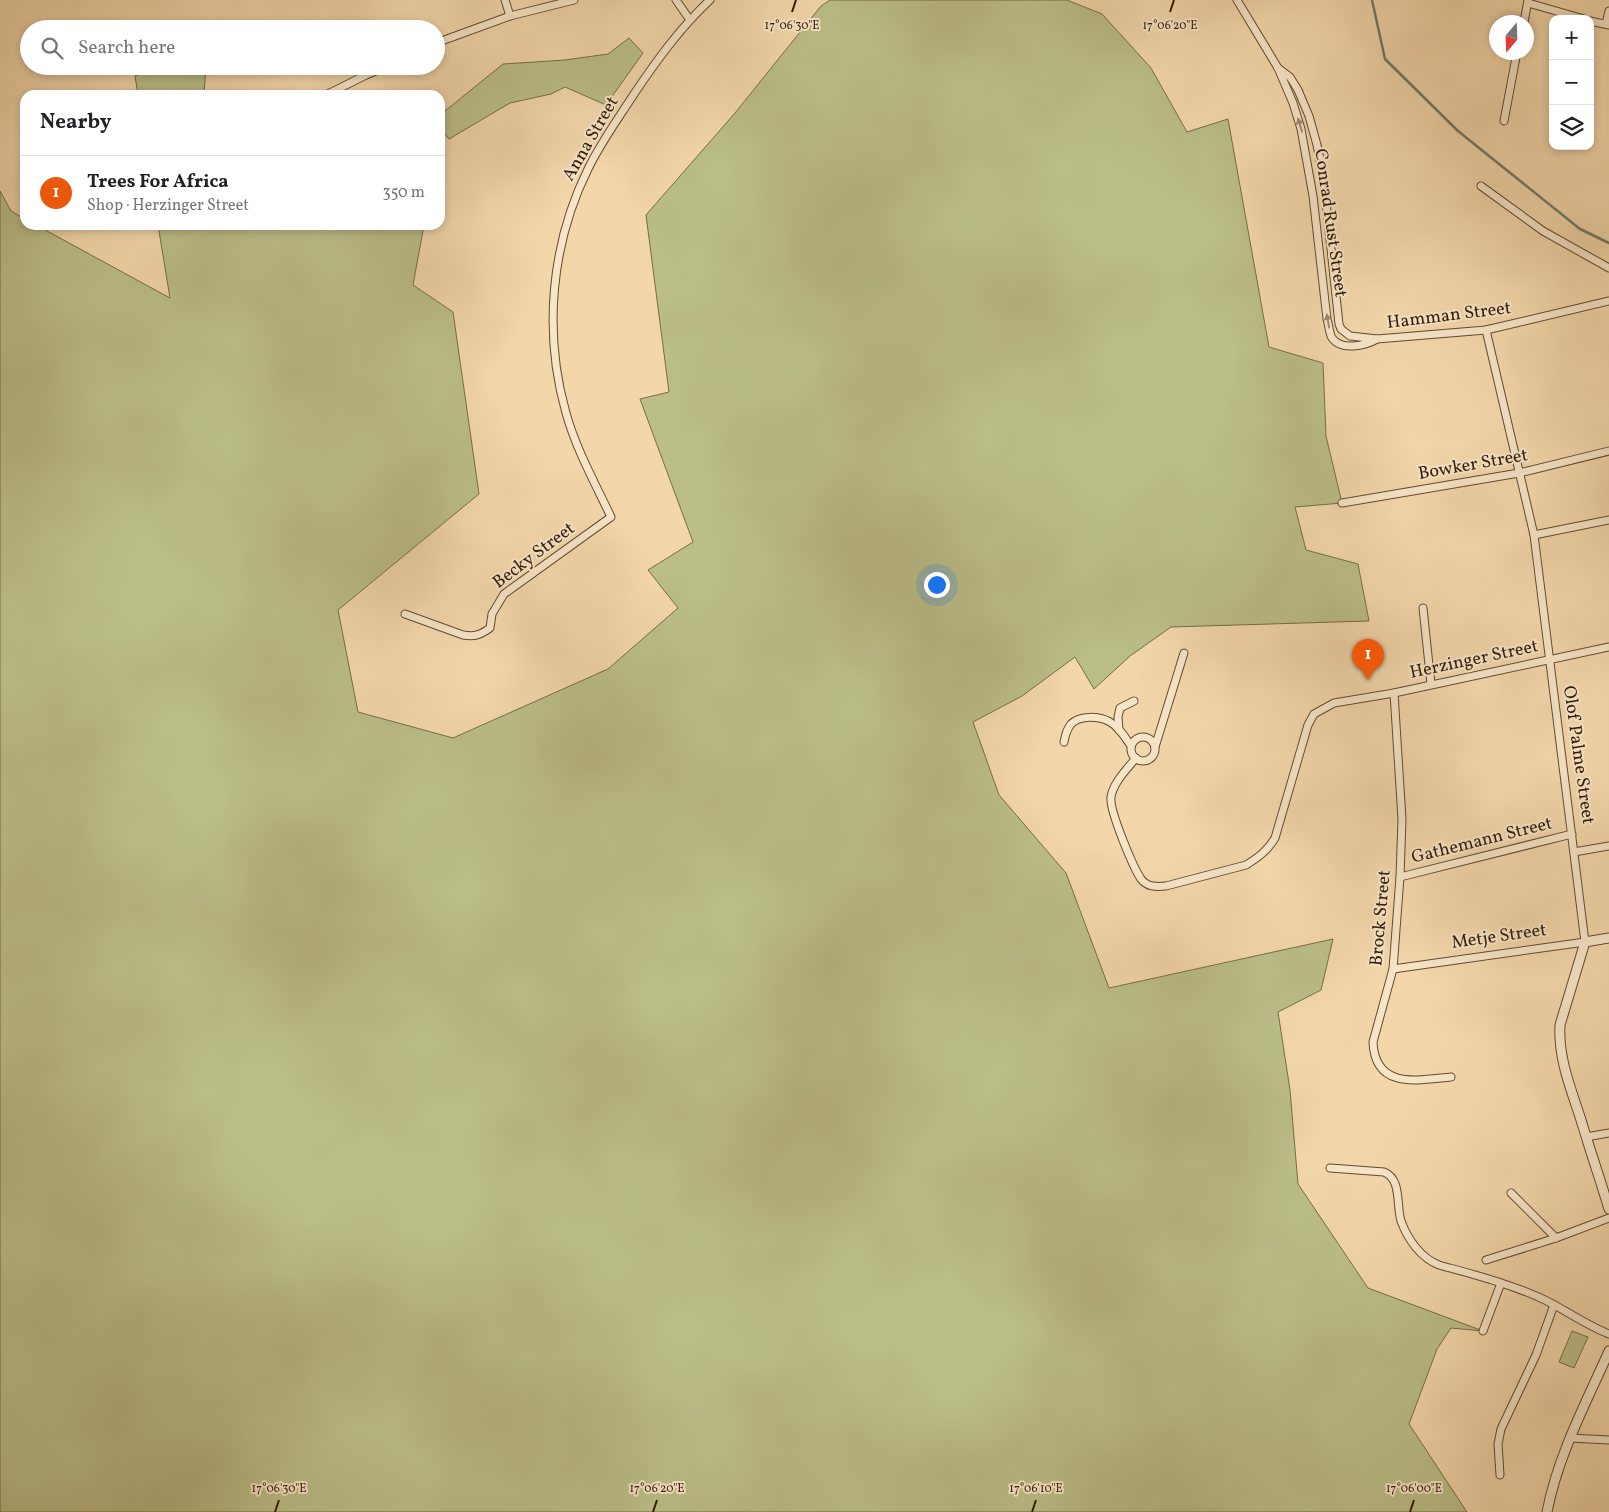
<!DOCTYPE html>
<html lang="en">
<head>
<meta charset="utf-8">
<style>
	body { margin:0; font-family:Vollkorn,serif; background:#f2f2f2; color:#202124 }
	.controls { position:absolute; right:15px; top:15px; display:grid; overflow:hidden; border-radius:10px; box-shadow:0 2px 8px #0003 }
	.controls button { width:45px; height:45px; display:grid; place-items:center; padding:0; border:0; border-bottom:1px solid #e0e0e0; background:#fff; color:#202124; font:25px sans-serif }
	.compass { position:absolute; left:1489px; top:15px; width:45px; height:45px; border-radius:50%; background:#fff; box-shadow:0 2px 8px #0003; rotate:199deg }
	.you { position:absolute; left:936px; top:584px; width:18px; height:18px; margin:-12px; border:4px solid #fff; border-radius:50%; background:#1a73e8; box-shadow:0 0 0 8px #1a73e833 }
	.badge { display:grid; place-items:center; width:32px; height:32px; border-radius:50%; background:#ea580c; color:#fff; font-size:16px; font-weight:700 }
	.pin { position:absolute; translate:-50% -41px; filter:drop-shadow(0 1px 2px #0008) }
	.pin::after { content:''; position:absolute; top:26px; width:18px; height:15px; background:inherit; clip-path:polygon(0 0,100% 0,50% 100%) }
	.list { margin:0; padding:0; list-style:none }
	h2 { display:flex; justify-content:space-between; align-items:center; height:65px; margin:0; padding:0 20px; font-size:21px }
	h2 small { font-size:16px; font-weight:400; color:#757577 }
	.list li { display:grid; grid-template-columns:32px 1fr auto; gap:15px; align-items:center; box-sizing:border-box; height:75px; padding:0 20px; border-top:1px solid #e0e0e0 }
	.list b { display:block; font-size:19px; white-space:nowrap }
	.list p { margin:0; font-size:16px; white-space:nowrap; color:#757577 }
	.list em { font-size:16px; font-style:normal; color:#757577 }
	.icon { flex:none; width:28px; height:28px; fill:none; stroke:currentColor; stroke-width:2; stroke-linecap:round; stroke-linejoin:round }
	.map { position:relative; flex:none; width:1609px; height:1512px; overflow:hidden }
	.search { position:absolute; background:#fff; box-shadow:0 2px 8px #0003; left:20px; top:20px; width:425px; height:55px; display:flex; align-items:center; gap:12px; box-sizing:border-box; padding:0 18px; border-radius:28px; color:#757577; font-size:19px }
	.panel { position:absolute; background:#fff; box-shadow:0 2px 8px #0003; left:20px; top:90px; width:425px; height:140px; border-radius:15px }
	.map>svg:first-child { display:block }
</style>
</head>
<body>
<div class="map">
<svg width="1609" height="1512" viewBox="0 0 1609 1512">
	<rect width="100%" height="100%" fill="#f3d7ab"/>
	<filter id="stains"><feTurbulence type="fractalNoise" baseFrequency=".004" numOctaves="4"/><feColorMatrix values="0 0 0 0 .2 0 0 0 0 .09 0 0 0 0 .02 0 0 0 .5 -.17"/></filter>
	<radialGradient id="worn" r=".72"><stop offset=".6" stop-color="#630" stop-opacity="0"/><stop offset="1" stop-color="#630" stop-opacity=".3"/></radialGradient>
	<!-- green -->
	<g fill="#bbbe89" stroke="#766c48">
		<polygon points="830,0 1067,0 1102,14 1151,68 1187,132 1228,119 1269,347 1323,363 1326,436 1342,503 1295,507 1306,550 1358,564 1369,621 1171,627 1130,656 1094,689 1075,657 1022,696 973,722 999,795 1066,873 1109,988 1333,939 1321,990 1278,1012 1290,1090 1298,1184 1368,1288 1483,1331 1451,1328 1437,1349 1409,1424 1467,1512 0,1512 0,191 11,211 25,219 25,225 36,225 170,298 158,225 424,225 413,285 453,312 479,494 338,610 358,712 453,738 608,669 678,608 648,570 693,542 640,399 669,392 646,215 735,113 821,6"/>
		<polygon points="629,38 643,53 606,105 565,87 551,94 510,103 449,139 440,128 440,115 503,64 565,60 608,54"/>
		<polygon points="156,66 206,66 204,95 138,95 135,76"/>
		<polygon points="1572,1331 1588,1337 1574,1368 1559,1362"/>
	</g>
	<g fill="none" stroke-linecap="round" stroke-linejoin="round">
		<!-- stream -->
		<polyline stroke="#717a6b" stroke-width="2.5" points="1372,0 1385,59 1458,131 1580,229 1609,243"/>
		<defs>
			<g id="minor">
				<polyline points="505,0 510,16"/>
				<polyline points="676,0 690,20"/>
				<path d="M1237,0l41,68 15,35 8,26 12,67 14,123c2,6 2,14 5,19 9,13 33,8 45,1"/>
				<polyline points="1528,3 1584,19"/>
				<polyline points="1590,21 1609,25"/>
				<polyline points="1524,22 1528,0"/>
				<polyline points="1606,24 1609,11"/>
				<polyline points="436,43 510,16 574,0"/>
				<polyline points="1278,68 1290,77 1298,90 1309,116 1317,145 1323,174 1339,324 1341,329 1350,336 1377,339 1486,330 1609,301"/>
				<polyline points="326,95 366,75 387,66"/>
				<polyline points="1504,121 1517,52"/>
				<polyline points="1481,186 1543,231 1609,268"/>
				<polyline points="1342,503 1519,473 1609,451"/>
				<polyline points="1534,535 1609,520"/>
				<polyline points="1423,608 1431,684"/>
				<path d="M405,614l58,21c12,2 17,0 27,-7l2,-14 12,-20 107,-77c-16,-34 -35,-68 -45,-104 -23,-81 -15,-169 22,-244 13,-27 30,-50 46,-75 23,-34 46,-66 76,-94"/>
				<path d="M1394,693l8,126 -2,58 -7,92 -20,73c2,48 45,38 78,35"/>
				<polyline points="1119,730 1118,717 1120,708 1134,701"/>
				<circle cx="1143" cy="749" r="12"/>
				<path d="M1064,742c1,-6 3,-13 7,-18 9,-9 28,-8 39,-2 9,5 15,15 21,24"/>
				<polyline points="1155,747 1184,653"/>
				<path d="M1136,758c-9,11 -23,25 -25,39 -2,13 22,70 30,82 6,8 15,8 25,7l80,-21c13,-8 22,-15 29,-27l33,-113 6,-11 20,-11 60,-10 215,-46"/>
				<polyline points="1574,852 1609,846"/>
				<polyline points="1400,877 1572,834"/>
				<polyline points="1393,969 1585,942 1534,535 1486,330"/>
				<polyline points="1586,1137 1609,1133"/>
				<path d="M1330,1168l54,4c18,7 12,33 17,49 7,19 20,37 38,44 36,10 72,19 106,35 22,11 41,25 64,34"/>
				<polyline points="1511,1193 1556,1238"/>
				<polyline points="1486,1260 1556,1238 1609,1218"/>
				<polyline points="1483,1331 1501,1283"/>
				<polyline points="1570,1438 1609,1440"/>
				<polyline points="1500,1475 1498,1444 1501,1429 1536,1355 1554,1305"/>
			</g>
			<g id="tertiary">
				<path d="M1609,938l-24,4 -25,83c-2,33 11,64 21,95 9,30 19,59 28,89"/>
				<path d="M1547,1512c11,-57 39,-109 62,-161"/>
			</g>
		</defs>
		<!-- minor casing -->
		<use href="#minor" stroke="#624a31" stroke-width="9"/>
		<!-- tertiary casing -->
		<use href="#tertiary" stroke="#624a31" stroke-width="11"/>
		<!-- minor -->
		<use href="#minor" stroke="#f7e5c8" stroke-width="7"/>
		<!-- tertiary -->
		<use href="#tertiary" stroke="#f7e5c8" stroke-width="9"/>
	</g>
	<!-- one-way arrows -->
	<defs><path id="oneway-solid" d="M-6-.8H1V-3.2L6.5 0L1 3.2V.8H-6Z" transform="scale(1.25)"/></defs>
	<g fill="#9e8a72">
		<use href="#oneway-solid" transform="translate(1300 125) rotate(-107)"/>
		<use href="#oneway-solid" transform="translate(1328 321) rotate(-100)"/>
	</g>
	<!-- ticks -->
	<path fill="none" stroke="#321b08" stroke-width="2" d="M792,12l4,-12M1170,12l4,-12M275,1512l4,-12M653,1512l4,-12M1032,1512l4,-12M1410,1512l4,-12"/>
	<g text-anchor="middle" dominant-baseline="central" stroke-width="4" stroke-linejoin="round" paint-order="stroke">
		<!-- street labels -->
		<g font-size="18" fill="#321b08" stroke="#f7e5c8">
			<text transform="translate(591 139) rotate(-60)">Anna Street</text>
			<text transform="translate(1330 223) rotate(82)">Conrad Rust Street</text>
			<text transform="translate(1449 316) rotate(-7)">Hamman Street</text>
			<text transform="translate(1473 465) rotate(-10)">Bowker Street</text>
			<text transform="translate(534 556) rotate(-37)">Becky Street</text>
			<text transform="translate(1474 660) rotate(-12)">Herzinger Street</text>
			<text transform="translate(1578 755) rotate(82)">Olof Palme Street</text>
			<text transform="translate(1482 841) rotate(-14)">Gathemann Street</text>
			<text transform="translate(1381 918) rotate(-85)">Brock Street</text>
			<text transform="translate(1499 937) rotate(-8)">Metje Street</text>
		</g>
	</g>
	<g font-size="12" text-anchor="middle" fill="#321b08" stroke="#f7e5c8" stroke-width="4" stroke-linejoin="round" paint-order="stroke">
		<text x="792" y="29">17°06'30"E</text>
		<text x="1170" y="29">17°06'20"E</text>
		<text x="279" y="1492">17°06'30"E</text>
		<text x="657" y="1492">17°06'20"E</text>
		<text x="1036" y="1492">17°06'10"E</text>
		<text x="1414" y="1492">17°06'00"E</text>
	</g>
	<rect width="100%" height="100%" filter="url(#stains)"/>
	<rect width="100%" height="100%" fill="url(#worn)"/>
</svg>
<div class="controls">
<button>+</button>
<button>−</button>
<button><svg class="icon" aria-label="layers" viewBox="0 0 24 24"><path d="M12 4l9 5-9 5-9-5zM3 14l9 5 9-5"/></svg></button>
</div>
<svg class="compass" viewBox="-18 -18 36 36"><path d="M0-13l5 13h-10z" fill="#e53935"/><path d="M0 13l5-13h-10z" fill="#757577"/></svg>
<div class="you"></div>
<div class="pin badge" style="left:1368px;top:680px">1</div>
<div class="search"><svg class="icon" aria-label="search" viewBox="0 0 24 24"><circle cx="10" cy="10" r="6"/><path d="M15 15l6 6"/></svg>Search here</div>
<section class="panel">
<h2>Nearby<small></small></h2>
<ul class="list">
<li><span class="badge">1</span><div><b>Trees For Africa</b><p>Shop · Herzinger Street</p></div><em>350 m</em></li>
</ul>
</section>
</div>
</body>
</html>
